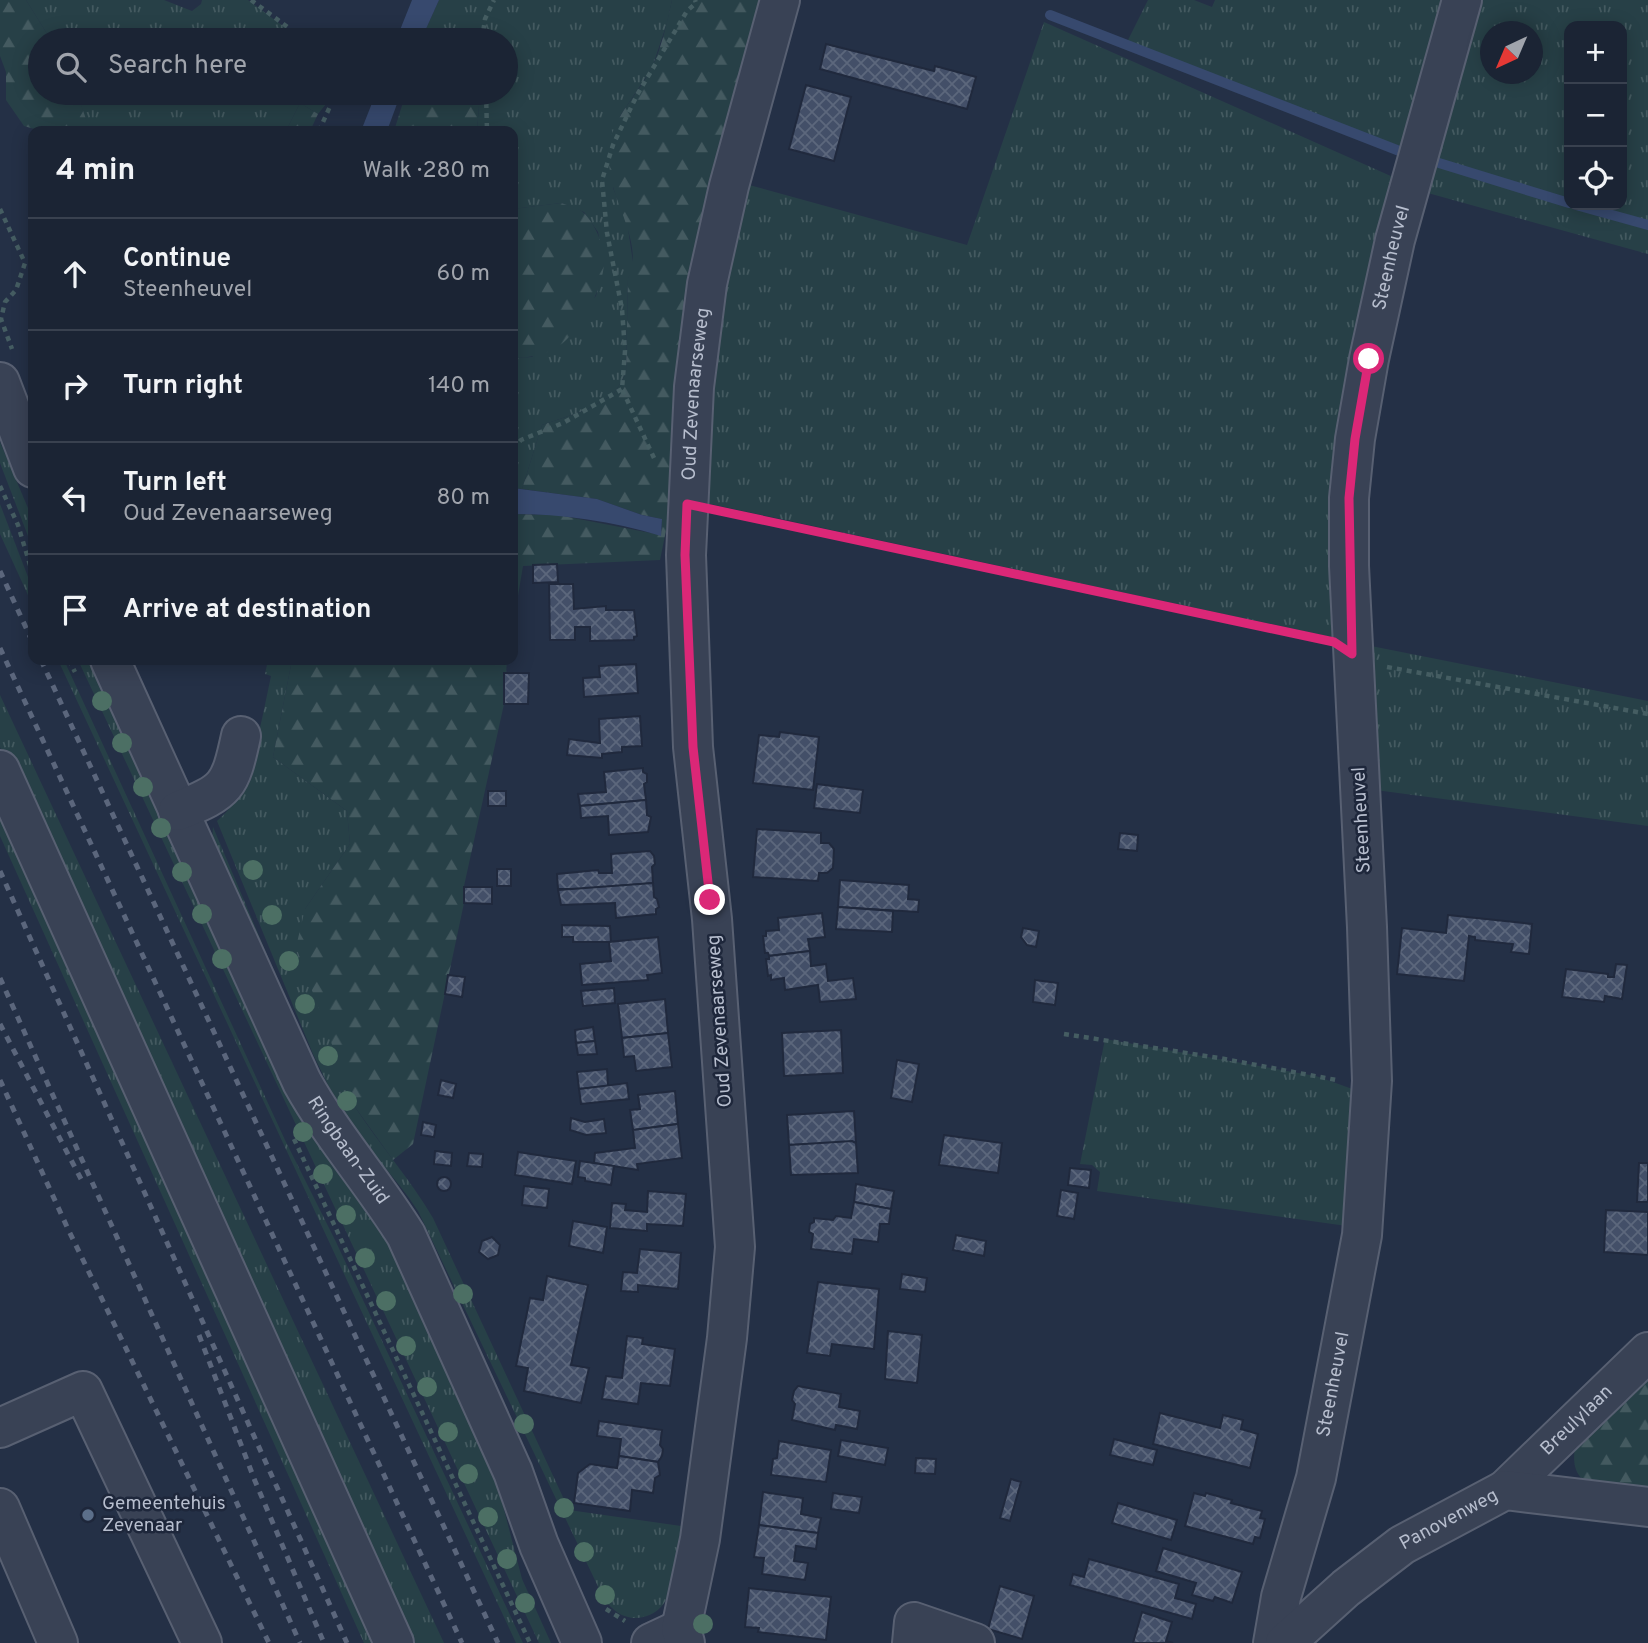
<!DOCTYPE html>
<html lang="en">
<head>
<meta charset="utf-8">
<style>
	body { margin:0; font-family:Overpass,sans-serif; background:#242c3c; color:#f1f3f6 }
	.controls { position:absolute; right:21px; top:21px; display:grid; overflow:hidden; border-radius:14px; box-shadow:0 4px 18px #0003 }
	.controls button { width:63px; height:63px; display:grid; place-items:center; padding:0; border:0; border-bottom:2px solid #39414f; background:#1b2434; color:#f1f3f6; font:35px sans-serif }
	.compass { position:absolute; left:1480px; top:21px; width:63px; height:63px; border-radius:50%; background:#1b2434; box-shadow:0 4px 18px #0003; rotate:224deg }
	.stop { position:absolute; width:21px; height:21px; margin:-16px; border:5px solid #db2777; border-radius:50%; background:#fff }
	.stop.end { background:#db2777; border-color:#fff; box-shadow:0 2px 7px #0008 }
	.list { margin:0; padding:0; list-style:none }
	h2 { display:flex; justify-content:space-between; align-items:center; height:91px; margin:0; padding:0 28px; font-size:30px }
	h2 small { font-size:23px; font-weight:400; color:#a0a4ac }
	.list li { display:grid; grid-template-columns:46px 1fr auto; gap:21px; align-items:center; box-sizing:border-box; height:112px; padding:0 28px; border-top:2px solid #39414f }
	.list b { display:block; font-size:26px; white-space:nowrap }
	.list p { margin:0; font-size:23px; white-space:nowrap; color:#a0a4ac }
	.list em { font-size:23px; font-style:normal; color:#a0a4ac }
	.icon { flex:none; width:38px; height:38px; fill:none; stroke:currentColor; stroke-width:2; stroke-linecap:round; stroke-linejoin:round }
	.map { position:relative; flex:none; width:1648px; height:1643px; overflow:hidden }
	.search { position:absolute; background:#1b2434; box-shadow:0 4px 18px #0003; left:28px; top:28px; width:490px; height:77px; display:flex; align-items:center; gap:18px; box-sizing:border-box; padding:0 24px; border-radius:38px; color:#a0a4ac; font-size:26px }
	.panel { position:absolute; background:#1b2434; box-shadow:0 4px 18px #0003; left:28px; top:126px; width:490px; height:539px; border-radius:14px }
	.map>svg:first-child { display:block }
</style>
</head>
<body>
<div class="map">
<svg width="1648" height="1643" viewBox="0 0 1648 1643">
	<defs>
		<pattern id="grass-tufts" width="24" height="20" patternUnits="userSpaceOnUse" patternTransform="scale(1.75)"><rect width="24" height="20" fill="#274047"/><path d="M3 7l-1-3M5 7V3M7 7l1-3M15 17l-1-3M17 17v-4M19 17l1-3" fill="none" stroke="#445a60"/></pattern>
		<pattern id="forest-firs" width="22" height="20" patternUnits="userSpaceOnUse" patternTransform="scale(1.75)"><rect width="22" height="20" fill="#274047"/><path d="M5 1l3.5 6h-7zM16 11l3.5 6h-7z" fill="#445a60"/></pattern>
		<pattern id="building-cross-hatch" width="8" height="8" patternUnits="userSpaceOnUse" patternTransform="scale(1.75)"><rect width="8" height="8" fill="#434f68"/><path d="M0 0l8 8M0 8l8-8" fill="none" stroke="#5c677c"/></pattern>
	</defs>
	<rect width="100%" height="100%" fill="#243046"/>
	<!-- grass -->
	<g fill="url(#grass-tufts)" fill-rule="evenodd">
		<polygon points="26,0 164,0 192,11 201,4 202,0 248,0 302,40 51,40"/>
		<polygon points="439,0 672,0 667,23 652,68 620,116 613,188 627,222 634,269 628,278 626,374 613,395 586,410 542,425 522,489 513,488 513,358 532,357 596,296 604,263 598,232 584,212 561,203 513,209 513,131 477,131 480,93 506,93 506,40 462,40 456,37 421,40"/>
		<polygon points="1148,0 1194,0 1212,7 1215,0 1454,0 1413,150 1354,131 1126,44"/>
		<path d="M1471,0h177v254l-231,-64zM1569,26h53v179h-53zM1490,32h42v42h-42z"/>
		<polygon points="1044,22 1402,181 1341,639 706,503 709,385 742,183 967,245"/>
		<polygon points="77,93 331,93 330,99 318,114 300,103 286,131 102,131 87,123"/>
		<polygon points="0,442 33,520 33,549 0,463"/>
		<polygon points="0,504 33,590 33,606 0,534"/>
		<polygon points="1361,644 1648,701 1648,826 1368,789"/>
		<polygon points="58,660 64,660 285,1140 336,1242 523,1643 516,1643"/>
		<polygon points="78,660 91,660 310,1134 383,1228 495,1475 522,1579 551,1643 539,1643"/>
		<path d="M268,660h24l-19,97 74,54 3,33 -45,65 50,198c25,38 55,72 78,111l136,292 112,16c-5,31 -1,90 -45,92 -14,0 -24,-8 -32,-19l-186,-388c-22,-34 -51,-61 -73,-95 -12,-20 -22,-41 -32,-62l-96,-233c5,-5 11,-10 15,-16 21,-31 31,-92 39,-129l-6,-2z"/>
		<polygon points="0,695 444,1643 405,1643 0,747"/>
		<polygon points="0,794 384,1643 364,1643 0,836"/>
		<polygon points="213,827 270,962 267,964 212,842"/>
		<polygon points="1105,1039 1316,1076 1358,1091 1354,1227 1097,1191 1100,1172 1092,1165 1080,1164"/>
	</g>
	<!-- forest -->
	<g fill="url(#forest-firs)">
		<polygon points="0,0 26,0 51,40 40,40 40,93 77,93 87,122 102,131 41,131 24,126 6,100 6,72 0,56"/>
		<path d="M672,0h89l-79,338 -11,117 -1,56 -10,49 -137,6 -10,59v-111l45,1 103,20 1,-16 -20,-4 -45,-16 -75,-10 20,-64 44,-15 27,-15 13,-21 2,-96c14,-24 -6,-63 -14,-88 -4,-11 -6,-31 -5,-43 4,-31 30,-53 43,-80 10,-20 15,-45 20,-67z"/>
		<polygon points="406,93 480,93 477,131 394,131"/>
		<polygon points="300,103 318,114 310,131 286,131"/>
		<path d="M561,203c8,3 19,5 24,11 11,12 20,33 19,49 -1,26 -24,68 -45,83 -13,9 -31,12 -46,12v-149z"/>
		<polygon points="292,660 507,660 504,704 464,886 464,903 413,1144 393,1160 355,1107 296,947 305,909 350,844 347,811 273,757"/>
		<path d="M1648,1377v116c-33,-4 -81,2 -73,-45z"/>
	</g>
	<!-- water -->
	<g fill="#37496e">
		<polygon points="412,0 439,0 421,40 396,40"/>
		<polygon points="376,93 401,93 387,131 361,131"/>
		<path d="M513,488l84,11 45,16 20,4 -1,17c-48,-15 -99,-22 -148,-22z"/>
	</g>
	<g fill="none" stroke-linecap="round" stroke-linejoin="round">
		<!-- stream -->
		<g stroke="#37496e" stroke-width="10">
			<polyline points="1050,15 1402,152"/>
			<polyline points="1439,163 1569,203"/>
			<polyline points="1576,205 1648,225"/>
		</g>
	</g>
	<!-- building -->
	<g fill="url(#building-cross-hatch)" stroke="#20293d" stroke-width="2">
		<polygon points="826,44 934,71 935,66 976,77 967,109 820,69"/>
		<polygon points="806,85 851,97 834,161 789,149"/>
		<polygon points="557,564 558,582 533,583 533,565"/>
		<polygon points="549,584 573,584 574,609 606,606 606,610 634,610 637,636 634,637 634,640 590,641 590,627 575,627 575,640 550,640"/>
		<polygon points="636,664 638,693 584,697 583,678 600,677 599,666"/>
		<polygon points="504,673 529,673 528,704 504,704"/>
		<polygon points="640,716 642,746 622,747 622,752 602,754 602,758 567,755 569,739 600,743 599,719"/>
		<polygon points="780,732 819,737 813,790 753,783 759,735 779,737"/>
		<polygon points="643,768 643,772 647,774 647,782 644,784 646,800 580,806 578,794 606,792 604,772"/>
		<polygon points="817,784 863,790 860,813 814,808"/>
		<rect x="488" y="791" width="18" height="15"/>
		<polygon points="646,800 647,815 651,817 648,832 609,835 608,816 581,818 580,806"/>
		<polygon points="757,829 821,833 821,843 829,843 834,849 833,868 827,873 819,873 818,881 753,877"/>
		<polygon points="1120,833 1138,835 1137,851 1118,849"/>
		<polygon points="650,851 654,856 655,864 652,867 653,883 582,889 558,889 557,874 598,870 599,873 612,873 611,854"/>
		<rect x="497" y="869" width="14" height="17"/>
		<polygon points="840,880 909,885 908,899 919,900 918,912 838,907"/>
		<polygon points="653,883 654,897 657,899 659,907 656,909 656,914 616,918 615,903 561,905 558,890"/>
		<polygon points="464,887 492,887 492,904 464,903"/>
		<polygon points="838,907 893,911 892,932 836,929"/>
		<polygon points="822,913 825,937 808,939 810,951 769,956 768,953 765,953 763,936 766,936 766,931 779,930 778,918"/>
		<polygon points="1448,915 1532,924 1529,954 1511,952 1513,944 1475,940 1475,937 1469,936 1464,981 1397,974 1402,928 1446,933"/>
		<polygon points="562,925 610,926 611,942 573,942 573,937 562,937"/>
		<polygon points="1023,928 1039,931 1036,947 1027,945 1021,937"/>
		<polygon points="658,937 662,973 647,975 648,980 582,985 580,964 611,961 609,942"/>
		<polygon points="810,951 811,966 826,964 828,981 853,978 856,999 820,1002 818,985 785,990 784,978 771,980 771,975 768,976 766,959 769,959 769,956"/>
		<polygon points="1616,964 1627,965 1622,999 1605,996 1604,1002 1562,997 1566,969 1608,974 1608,977 1614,977"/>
		<polygon points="448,975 465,977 462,997 445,994"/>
		<polygon points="1035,980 1058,983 1055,1005 1033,1002"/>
		<polygon points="614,988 615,1003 583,1006 581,991"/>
		<polygon points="665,999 668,1033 622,1038 618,1004"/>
		<polygon points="593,1027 595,1041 576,1043 575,1030"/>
		<polygon points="841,1030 843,1073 784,1076 782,1033"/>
		<polygon points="668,1033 672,1067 636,1071 634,1056 624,1057 622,1038"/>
		<polygon points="595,1041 597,1054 578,1055 576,1043"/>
		<polygon points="897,1060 919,1064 912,1102 891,1098"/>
		<polygon points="607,1069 608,1086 579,1089 577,1072"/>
		<polygon points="441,1080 456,1084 453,1098 438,1095"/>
		<polygon points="627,1083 629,1099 581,1104 579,1089"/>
		<polygon points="675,1091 678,1124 633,1130 630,1110 640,1109 638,1095"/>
		<polygon points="854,1111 856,1143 789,1145 787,1115"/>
		<polygon points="571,1118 585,1122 604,1119 606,1133 586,1135 570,1130"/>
		<polygon points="423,1122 436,1125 434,1137 421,1135"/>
		<polygon points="678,1124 682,1158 637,1164 638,1170 594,1163 595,1153 635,1148 633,1130"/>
		<polygon points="944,1135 1002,1143 998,1173 939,1165"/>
		<polygon points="852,1141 856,1143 858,1173 791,1175 789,1145"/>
		<polygon points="435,1151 452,1153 451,1166 434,1164"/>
		<polygon points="518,1152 576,1161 572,1184 515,1175"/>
		<polygon points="469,1153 483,1154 482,1167 467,1166"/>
		<polygon points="580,1161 614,1166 611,1185 585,1181 585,1178 578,1177"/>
		<polygon points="1639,1163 1648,1163 1648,1202 1637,1202"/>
		<polygon points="1070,1168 1091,1170 1089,1188 1068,1185"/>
		<circle cx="444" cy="1184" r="7"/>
		<polygon points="856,1184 894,1191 891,1209 854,1202"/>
		<polygon points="524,1186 549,1189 547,1208 522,1205"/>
		<polygon points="1061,1190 1078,1193 1074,1219 1057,1216"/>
		<polygon points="648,1191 686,1194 683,1226 647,1224 647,1231 610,1228 612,1203 626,1204 625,1210 647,1212"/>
		<polygon points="854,1202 891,1209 889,1224 880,1224 878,1242 854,1239 852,1254 811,1249 813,1234 809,1232 810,1224 814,1222 814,1218 833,1220 836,1216 851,1218"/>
		<polygon points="1606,1210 1648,1212 1648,1255 1604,1252"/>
		<polygon points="573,1221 607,1227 603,1253 569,1246"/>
		<polygon points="956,1235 986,1241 984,1256 953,1250"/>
		<polygon points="492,1237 500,1245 498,1255 488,1259 479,1252 482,1241"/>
		<polygon points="640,1249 681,1253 678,1289 638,1285 638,1292 621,1291 623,1272 637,1273"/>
		<polygon points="902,1274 927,1278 925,1292 900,1289"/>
		<polygon points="547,1276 588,1285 571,1365 589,1368 581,1403 524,1391 528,1368 516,1366 530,1298 543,1300"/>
		<polygon points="818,1282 879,1289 874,1349 832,1344 830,1356 807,1353"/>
		<polygon points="888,1331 922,1335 917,1383 885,1379"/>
		<polygon points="627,1336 643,1338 642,1344 675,1349 670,1386 641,1383 638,1404 602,1399 606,1376 622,1378"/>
		<polygon points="798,1386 841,1394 839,1407 860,1411 857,1429 836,1425 835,1430 792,1420 795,1404 792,1400 794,1391"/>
		<polygon points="1160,1413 1220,1428 1223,1415 1243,1420 1241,1429 1258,1434 1250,1468 1153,1444"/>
		<polygon points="599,1421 662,1430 660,1445 663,1449 662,1456 658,1462 619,1456 621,1439 597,1436"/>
		<polygon points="1114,1439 1157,1450 1153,1465 1110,1455"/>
		<polygon points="841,1440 888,1448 885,1465 838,1456"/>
		<polygon points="779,1441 831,1450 826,1482 771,1475 773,1459 777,1458"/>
		<polygon points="619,1456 658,1462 660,1475 655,1478 653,1493 632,1490 630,1511 574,1503 578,1473 590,1464 617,1468"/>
		<polygon points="916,1458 936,1459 935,1474 915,1473"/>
		<polygon points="1011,1479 1021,1482 1010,1521 1000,1518"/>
		<polygon points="763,1492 803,1498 801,1514 821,1518 818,1533 759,1525"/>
		<polygon points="833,1493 862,1497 859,1513 831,1509"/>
		<polygon points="1194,1493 1205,1496 1206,1493 1232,1500 1231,1503 1262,1511 1260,1518 1265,1519 1260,1538 1255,1537 1253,1544 1185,1526"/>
		<polygon points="1118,1503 1177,1520 1171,1540 1112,1523"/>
		<polygon points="759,1525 818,1533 816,1549 796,1546 794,1561 808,1563 805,1580 762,1574 764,1558 754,1557"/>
		<polygon points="1163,1548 1242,1572 1232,1603 1215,1597 1213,1601 1192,1595 1196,1583 1156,1571"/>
		<polygon points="1089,1559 1179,1584 1175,1598 1196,1604 1192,1619 1070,1585 1073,1574 1084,1577"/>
		<polygon points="1000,1586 1034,1596 1022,1639 988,1629"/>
		<polygon points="749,1588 831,1597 826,1640 758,1632 759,1628 745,1627"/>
		<polygon points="1142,1612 1172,1622 1166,1641 1173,1643 1133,1643"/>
	</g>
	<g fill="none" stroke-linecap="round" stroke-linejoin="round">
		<defs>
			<g id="minor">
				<polyline points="0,382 33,468"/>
				<path id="s1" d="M110,660l192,422c30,54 71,100 104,153l107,237 26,73 43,98"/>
				<polyline points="0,770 394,1643"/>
				<path d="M178,811c49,-20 52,-24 63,-75"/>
				<polyline points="0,1428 83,1391 202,1643"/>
				<path id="s2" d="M1505,1490l143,-138"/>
				<polyline points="0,1508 58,1643"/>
				<polyline points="651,1643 681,1629"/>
				<path id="s3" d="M685,1643l-4,-14 19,-90 27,-201 8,-91 -23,-328 -19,-172 -7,-192 8,-168 13,-103 22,-98 51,-186"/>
				<polyline points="912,1643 914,1622 975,1643"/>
				<path id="s4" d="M1273,1643l8,-46 35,-119 46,-243 10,-154 -5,-154 -18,-361v-68l6,-59 14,-80 26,-119 67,-240"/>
				<path id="s5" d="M1285,1643l61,-55 56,-43 103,-55 143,17"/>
			</g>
		</defs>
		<!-- minor casing -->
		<use href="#minor" stroke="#586072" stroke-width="42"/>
		<!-- path -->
		<g stroke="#455d62" stroke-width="4.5" stroke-dasharray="5 5" stroke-linecap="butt">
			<polyline points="251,0 305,40"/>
			<polyline points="482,40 485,19 494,0"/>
			<polyline points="486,93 487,131"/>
			<polyline points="319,131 336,93"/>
			<polyline points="0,209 25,263 16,290 5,302 1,319 12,349"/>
			<polyline points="513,449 521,440 563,423 622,389"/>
			<polyline points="654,458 622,389 625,351 622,309 607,233 602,180 613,145 637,95 687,11 696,3 695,0"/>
			<polyline points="0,486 18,525 33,575"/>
			<polyline points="722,512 1319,639"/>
			<polyline points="69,660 75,672"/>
			<polyline points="1387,667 1648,714"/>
			<polyline points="1064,1034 1219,1058 1336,1080"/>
			<polyline points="294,1139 530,1643"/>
			<polyline points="606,1609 625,1621"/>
		</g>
		<!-- minor -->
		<use href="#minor" stroke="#394255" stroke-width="38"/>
		<!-- rail -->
		<g stroke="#5b667c" stroke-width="5" stroke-dasharray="7 7" stroke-linecap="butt">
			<polyline points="0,571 33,643"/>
			<polyline points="0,648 462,1643"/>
			<polyline points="41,660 498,1643"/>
			<polyline points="0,871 347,1643"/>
			<polyline points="0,978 300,1643"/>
			<polyline points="0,1024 81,1179"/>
			<polyline points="0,1080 68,1229 269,1643"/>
			<polyline points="199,1335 255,1481 324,1643"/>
		</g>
	</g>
	<!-- trees -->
	<g fill="#4c6f64">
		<circle cx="102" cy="701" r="10"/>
		<circle cx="122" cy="743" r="10"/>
		<circle cx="143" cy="787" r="10"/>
		<circle cx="161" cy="828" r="10"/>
		<circle cx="253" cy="870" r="10"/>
		<circle cx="182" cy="872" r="10"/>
		<circle cx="202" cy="914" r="10"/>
		<circle cx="272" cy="915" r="10"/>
		<circle cx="222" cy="959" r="10"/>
		<circle cx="289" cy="961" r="10"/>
		<circle cx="305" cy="1004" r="10"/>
		<circle cx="328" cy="1056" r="10"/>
		<circle cx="347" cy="1101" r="10"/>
		<circle cx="303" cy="1132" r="10"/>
		<circle cx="323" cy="1174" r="10"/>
		<circle cx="346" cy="1215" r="10"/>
		<circle cx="365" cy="1258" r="10"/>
		<circle cx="463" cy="1294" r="10"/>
		<circle cx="386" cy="1301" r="10"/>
		<circle cx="406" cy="1346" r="10"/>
		<circle cx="427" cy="1387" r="10"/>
		<circle cx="524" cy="1424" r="10"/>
		<circle cx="448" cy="1432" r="10"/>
		<circle cx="468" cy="1474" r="10"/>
		<circle cx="564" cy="1508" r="10"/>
		<circle cx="488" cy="1517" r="10"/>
		<circle cx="584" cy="1552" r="10"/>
		<circle cx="507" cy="1559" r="10"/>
		<circle cx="605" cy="1595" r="10"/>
		<circle cx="525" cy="1603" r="10"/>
		<circle cx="703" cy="1624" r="10"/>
	</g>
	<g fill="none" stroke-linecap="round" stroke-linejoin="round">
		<!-- route -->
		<polyline stroke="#db2777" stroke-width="9" points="710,900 693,747 685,555 687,504 1334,642 1352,654 1349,498 1355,439 1369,359"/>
	</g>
	<!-- markers -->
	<circle fill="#5c6f8a" stroke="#1e273b" stroke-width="2.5" cx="88" cy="1515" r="7"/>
	<g text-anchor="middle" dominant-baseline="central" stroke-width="5" stroke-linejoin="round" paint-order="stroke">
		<!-- street labels -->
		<g font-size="19" fill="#b7bece" stroke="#1e273b">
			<text stroke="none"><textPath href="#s4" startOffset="1400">Steenheuvel</textPath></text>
			<text stroke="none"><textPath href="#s3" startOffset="1256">Oud Zevenaarseweg</textPath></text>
			<text transform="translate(1362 820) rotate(-93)">Steenheuvel</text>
			<text transform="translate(720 1021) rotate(-94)">Oud Zevenaarseweg</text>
			<text stroke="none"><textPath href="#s1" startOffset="546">Ringbaan-Zuid</textPath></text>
			<text stroke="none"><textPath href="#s4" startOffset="266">Steenheuvel</textPath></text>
			<text stroke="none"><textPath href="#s2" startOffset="100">Breulylaan</textPath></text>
			<text stroke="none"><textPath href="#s5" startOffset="206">Panovenweg</textPath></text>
		</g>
		<!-- poi labels -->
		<g font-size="19" fill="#b7bece" stroke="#1e273b" text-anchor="start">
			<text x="102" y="1504">Gemeentehuis<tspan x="102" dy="22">Zevenaar</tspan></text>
		</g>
	</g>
</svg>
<div class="controls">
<button>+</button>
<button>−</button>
<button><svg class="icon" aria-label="locate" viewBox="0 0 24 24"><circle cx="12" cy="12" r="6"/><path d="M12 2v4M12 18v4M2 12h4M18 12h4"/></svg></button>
</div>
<svg class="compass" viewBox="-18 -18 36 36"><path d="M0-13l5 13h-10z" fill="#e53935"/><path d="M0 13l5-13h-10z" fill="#a0a4ac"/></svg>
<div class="stop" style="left:1369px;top:359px"></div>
<div class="stop end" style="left:710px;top:900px"></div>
<div class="search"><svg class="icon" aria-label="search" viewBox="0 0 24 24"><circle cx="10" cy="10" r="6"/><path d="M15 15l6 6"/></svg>Search here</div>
<section class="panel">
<h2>4 min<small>Walk · 280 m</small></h2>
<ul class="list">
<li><svg class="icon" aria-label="ahead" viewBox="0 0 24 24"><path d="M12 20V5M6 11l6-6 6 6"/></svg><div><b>Continue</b><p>Steenheuvel</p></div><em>60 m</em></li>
<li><svg class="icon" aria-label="right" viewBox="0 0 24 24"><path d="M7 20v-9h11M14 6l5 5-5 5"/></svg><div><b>Turn right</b></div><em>140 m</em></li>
<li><svg class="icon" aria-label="left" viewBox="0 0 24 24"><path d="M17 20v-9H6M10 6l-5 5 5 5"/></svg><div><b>Turn left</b><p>Oud Zevenaarseweg</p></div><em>80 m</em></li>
<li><svg class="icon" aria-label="arrive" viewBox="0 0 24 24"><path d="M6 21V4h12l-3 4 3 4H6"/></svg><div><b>Arrive at destination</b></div></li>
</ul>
</section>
</div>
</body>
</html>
